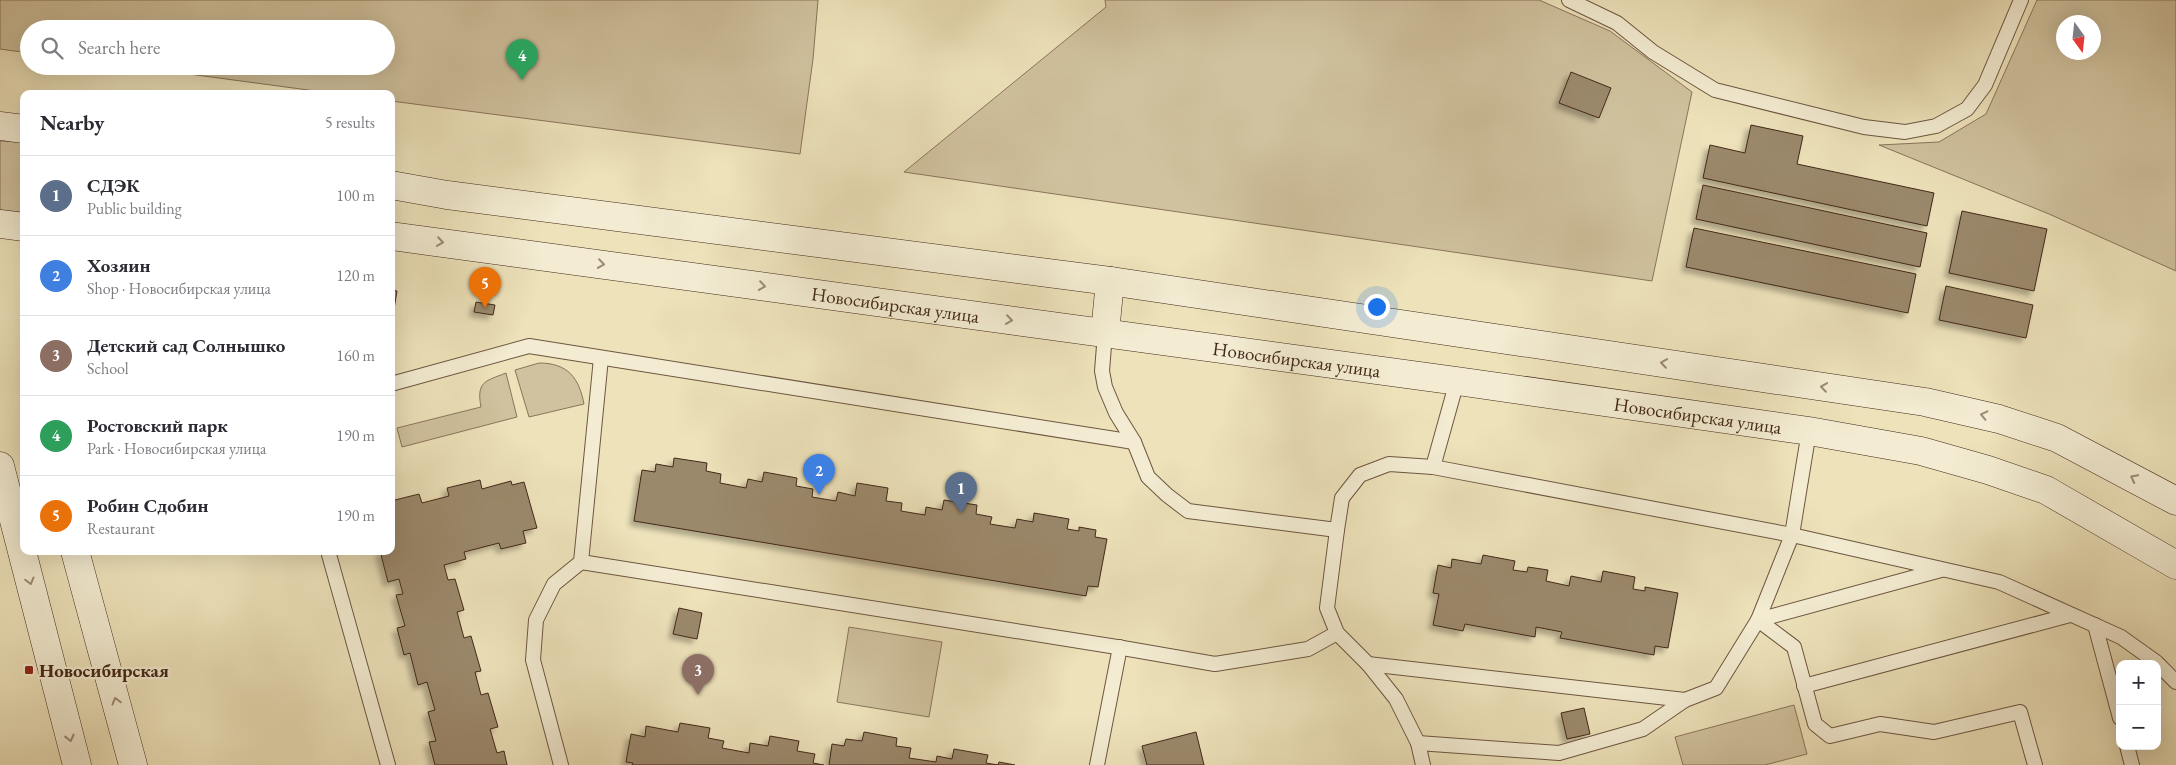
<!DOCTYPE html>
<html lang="en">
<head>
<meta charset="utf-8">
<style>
	body { margin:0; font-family:"EB Garamond",serif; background:#f7f7f7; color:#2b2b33 }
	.controls { position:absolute; right:15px; bottom:15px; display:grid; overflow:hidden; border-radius:10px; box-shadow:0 5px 20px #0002 }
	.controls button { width:45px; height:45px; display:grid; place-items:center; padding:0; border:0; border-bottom:1px solid #e1e1e2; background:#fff; color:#2b2b33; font:25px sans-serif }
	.compass { position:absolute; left:2056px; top:15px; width:45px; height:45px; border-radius:50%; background:#fff; box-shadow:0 5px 20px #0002; rotate:165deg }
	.you { position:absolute; left:1376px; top:306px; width:18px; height:18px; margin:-12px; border:4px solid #fff; border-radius:50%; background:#1a73e8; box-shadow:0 0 0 8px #1a73e833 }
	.badge { display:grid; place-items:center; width:32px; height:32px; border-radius:50%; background:#1a73e8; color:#fff; font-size:16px; font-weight:700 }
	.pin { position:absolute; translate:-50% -41px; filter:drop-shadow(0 1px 2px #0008) }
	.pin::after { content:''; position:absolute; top:26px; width:18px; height:15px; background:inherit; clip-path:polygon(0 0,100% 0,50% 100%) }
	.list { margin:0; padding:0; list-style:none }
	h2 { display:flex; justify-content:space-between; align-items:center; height:65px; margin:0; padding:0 20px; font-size:21px }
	h2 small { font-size:16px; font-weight:400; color:#7c7c81 }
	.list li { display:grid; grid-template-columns:32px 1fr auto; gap:15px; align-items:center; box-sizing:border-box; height:80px; padding:0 20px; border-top:1px solid #e1e1e2 }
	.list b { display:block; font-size:19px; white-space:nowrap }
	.list p { margin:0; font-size:16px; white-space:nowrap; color:#7c7c81 }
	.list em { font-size:16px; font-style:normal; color:#7c7c81 }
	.icon { flex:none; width:28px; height:28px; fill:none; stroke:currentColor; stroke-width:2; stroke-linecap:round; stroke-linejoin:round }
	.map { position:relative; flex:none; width:2176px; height:765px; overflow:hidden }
	.search { position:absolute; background:#fff; box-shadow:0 5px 20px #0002; left:20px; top:20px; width:375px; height:55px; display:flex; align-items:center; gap:12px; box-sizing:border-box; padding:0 18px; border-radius:28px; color:#7c7c81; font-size:19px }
	.panel { position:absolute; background:#fff; box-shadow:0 5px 20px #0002; left:20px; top:90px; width:375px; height:465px; border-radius:10px }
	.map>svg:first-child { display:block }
</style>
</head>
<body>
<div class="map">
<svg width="2176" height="765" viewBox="0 0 2176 765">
	<defs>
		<filter id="shadow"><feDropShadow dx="-4.5" dy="4.5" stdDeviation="2.5" flood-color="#0004"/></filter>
	</defs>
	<rect width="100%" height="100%" fill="#ede2ba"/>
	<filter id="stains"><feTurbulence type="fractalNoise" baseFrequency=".004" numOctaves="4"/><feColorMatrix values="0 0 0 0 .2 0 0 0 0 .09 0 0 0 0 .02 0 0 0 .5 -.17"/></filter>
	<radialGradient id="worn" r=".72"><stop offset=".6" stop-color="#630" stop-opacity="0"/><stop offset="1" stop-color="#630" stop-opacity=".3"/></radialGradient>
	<!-- green -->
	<g fill="#d0c29e" stroke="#8a755b" fill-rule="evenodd">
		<polygon points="0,0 818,0 813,59 800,154 391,101 391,94 338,94 129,66 386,66 386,29 29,29 29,53 0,49"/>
		<polygon points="1105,0 1539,0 1610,31 1692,92 1652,281 904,172 1106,7"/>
		<path d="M2037,0h139v271l-127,-57 -170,-69 60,-3 47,-28zM2064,22h30v30h-30z"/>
		<polygon points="0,141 24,142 24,213 0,210"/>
		<path d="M539,363c29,0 40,15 45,41l-55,13 -14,-47z"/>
		<path d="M506,373l11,44 -115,30 -5,-19 84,-21c-5,-26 5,-26 25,-34z"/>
		<polygon points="849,627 942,642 929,717 837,702"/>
		<polygon points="1794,705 1807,754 1765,765 1683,765 1675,737"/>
	</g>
	<!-- building -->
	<g fill="#9b896c" stroke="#432818" filter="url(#shadow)">
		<polygon points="1571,72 1611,88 1599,118 1559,103"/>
		<polygon points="1751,125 1803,136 1797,164 1934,193 1927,226 1703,178 1710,145 1745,153"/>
		<polygon points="1703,185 1927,233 1920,267 1696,219"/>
		<polygon points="1962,211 2047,229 2034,291 1949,273"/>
		<polygon points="1694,228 1916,274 1908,313 1686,267"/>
		<polygon points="1946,286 2033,305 2026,338 1939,320"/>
		<polygon points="391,290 397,291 394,309 391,308"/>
		<polygon points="476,302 495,305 493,315 474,312"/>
		<polygon points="674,458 707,463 706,471 721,474 720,483 746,488 748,479 762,482 764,472 797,478 796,486 813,489 812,497 836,501 838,492 855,496 857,483 888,488 886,501 902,503 901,511 925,515 926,507 942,510 944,500 977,505 976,514 992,517 990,524 1015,528 1017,519 1033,522 1034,513 1069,519 1067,529 1079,531 1079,527 1096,530 1095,537 1107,539 1098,587 1088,586 1086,596 634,521 642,470 655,472 656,464 673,467"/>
		<polygon points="480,480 482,489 511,481 512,485 524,482 537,528 523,531 526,543 501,549 499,543 464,552 466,559 444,565 448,580 455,579 464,610 457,612 464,638 471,636 481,671 475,672 481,695 488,693 498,727 490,729 497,753 504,751 507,765 435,765 429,742 436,741 428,712 435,710 427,682 418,685 410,653 404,655 397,628 405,626 396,595 403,594 399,579 388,582 380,551 391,551 391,501 419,494 422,503 449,496 447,488"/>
		<polygon points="1483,555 1515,561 1513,570 1527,572 1528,567 1548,570 1546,581 1569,586 1571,576 1601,582 1603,571 1635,577 1633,589 1645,591 1645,587 1678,593 1668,648 1655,646 1654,655 1560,638 1562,632 1536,627 1535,637 1465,624 1463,631 1433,625 1439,594 1433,593 1438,565 1451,568 1452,559 1481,564"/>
		<polygon points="679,608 702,613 697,639 673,634"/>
		<polygon points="1584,708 1590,734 1567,739 1561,713"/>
		<polygon points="680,723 710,728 708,738 724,741 722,748 749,753 750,743 768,746 770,736 799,741 797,751 815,754 813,763 824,765 632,765 633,763 626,762 631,734 645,737 646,726 678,732"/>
		<polygon points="864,732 897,738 896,746 911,748 909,758 936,762 937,756 952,759 954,749 988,755 986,763 998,765 999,762 1015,765 829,765 832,744 844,746 846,739 862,741"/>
		<polygon points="1196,732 1204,765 1147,765 1142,746"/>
	</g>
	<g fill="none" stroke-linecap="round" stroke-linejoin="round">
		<defs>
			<g id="lane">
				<polyline points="1569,0 1617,23 1653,52 1715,90 1864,127 1905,132 1936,126 1967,109 1985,85 2021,0"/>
				<polyline points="1105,333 1102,371 1105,387 1116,413 1134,442 1148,477 1167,495 1188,511 1337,530 1342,498 1360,475 1389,464 1433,467 1792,535 1999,582 2121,637 2156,662 2176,682"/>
				<polyline points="391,384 529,346 1134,442"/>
				<polyline points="1433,467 1457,381"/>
				<polyline points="1337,530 1327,608 1337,633 1368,664 1396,699 1418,743 1423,765"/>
				<polyline points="328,551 388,765"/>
				<polyline points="581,562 1117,647 1215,664 1308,649 1337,633"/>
				<polyline points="1758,620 1794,647 1815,724 1830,736 1880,724 1934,732 2020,712 2035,765"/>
				<polyline points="1758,620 1941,570"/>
				<polyline points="2095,625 2120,718"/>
				<polyline points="1368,664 1685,700 1716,688 1758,620 1792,535 1809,431"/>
				<polyline points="1804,686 2070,615"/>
				<polyline points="1418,743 1559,753 1643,729 1685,700"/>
				<polyline points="2127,746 2132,765"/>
				<polyline points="561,765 533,660 536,620 554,584 581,562 601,358"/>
				<polyline points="1097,765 1120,647"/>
			</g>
			<g id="secondary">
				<polyline points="0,126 24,129"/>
				<polyline points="391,185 447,195 1110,281 1925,402 1999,419 2057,438 2176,501"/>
				<polyline points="0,224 24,227"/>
				<path id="s1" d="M391,236l1066,145 352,50 112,20 67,19 58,20 130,75"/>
				<polyline points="1105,333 1110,281"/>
				<polyline points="0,466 77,765"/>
				<polyline points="75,551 133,765"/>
			</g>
		</defs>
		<!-- lane casing -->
		<use href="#lane" stroke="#6e5640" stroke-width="16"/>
		<!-- secondary casing -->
		<use href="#secondary" stroke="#432818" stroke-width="29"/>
		<!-- lane -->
		<use href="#lane" stroke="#f3ecd2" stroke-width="14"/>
		<!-- secondary -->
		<use href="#secondary" stroke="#f3ecd2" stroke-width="28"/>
	</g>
	<!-- one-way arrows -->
	<defs><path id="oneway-chevron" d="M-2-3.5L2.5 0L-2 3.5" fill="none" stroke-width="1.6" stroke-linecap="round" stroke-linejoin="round" transform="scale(1.25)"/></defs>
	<g stroke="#9b8a75">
		<use href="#oneway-chevron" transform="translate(440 242) rotate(8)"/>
		<use href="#oneway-chevron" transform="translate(601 264) rotate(8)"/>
		<use href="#oneway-chevron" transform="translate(762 286) rotate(8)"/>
		<use href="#oneway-chevron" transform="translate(1009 320) rotate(8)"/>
		<use href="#oneway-chevron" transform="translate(1664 363) rotate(-172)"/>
		<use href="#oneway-chevron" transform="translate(1824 387) rotate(-172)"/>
		<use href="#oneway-chevron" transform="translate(1984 415) rotate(-167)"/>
		<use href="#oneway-chevron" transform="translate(2134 478) rotate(-153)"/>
		<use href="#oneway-chevron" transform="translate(30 581) rotate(75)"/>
		<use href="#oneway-chevron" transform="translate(116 701) rotate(-105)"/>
		<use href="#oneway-chevron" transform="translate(70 738) rotate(76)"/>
	</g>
	<!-- markers -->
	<rect fill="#8f2418" stroke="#f3ecd2" stroke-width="2" x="24" y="665" width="10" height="10" rx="2.5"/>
	<g text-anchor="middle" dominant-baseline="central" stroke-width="4.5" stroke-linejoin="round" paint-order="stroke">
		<!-- street labels -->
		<g font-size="19" fill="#432818" stroke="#f3ecd2">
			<text stroke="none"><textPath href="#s1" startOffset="509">Новосибирская улица</textPath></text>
			<text stroke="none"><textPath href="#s1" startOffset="914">Новосибирская улица</textPath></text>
			<text stroke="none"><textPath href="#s1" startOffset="1319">Новосибирская улица</textPath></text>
		</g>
		<!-- poi labels -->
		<g font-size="19" font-weight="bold" fill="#432818" stroke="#f3ecd2" text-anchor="start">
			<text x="39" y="670">Новосибирская</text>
		</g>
	</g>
	<rect width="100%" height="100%" filter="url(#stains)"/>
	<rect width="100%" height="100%" fill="url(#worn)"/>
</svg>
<div class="controls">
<button>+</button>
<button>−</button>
</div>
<svg class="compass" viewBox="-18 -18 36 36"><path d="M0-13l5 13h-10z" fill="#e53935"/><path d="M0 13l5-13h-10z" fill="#7c7c81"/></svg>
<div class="you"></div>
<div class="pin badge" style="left:961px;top:513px;background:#5c6f8a">1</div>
<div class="pin badge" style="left:819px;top:495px;background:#3f7fe0">2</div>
<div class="pin badge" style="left:698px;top:695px;background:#8d6e63">3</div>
<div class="pin badge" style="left:522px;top:80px;background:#2e9e5b">4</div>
<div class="pin badge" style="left:485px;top:308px;background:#e8710a">5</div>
<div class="search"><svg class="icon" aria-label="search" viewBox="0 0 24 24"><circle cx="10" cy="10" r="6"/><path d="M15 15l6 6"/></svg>Search here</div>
<section class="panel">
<h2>Nearby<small>5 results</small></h2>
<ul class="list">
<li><span class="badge" style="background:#5c6f8a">1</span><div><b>СДЭК</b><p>Public building</p></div><em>100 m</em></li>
<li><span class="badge" style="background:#3f7fe0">2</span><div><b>Хозяин</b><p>Shop · Новосибирская улица</p></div><em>120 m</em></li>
<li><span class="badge" style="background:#8d6e63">3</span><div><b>Детский сад Солнышко</b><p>School</p></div><em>160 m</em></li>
<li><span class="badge" style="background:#2e9e5b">4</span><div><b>Ростовский парк</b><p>Park · Новосибирская улица</p></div><em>190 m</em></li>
<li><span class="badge" style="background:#e8710a">5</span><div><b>Робин Сдобин</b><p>Restaurant</p></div><em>190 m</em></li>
</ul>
</section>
</div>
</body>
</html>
